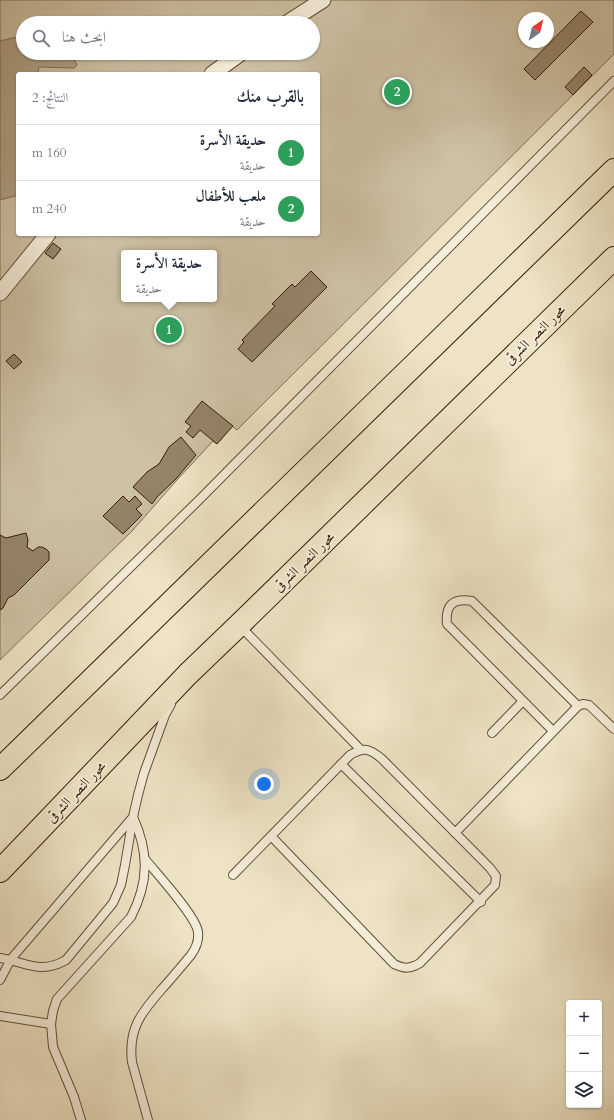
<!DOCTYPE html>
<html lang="ar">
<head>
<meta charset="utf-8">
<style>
	body { margin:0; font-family:Cardo,Amiri,serif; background:#f2f2f3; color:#1f2937; direction:rtl }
	.controls { position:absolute; right:12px; bottom:12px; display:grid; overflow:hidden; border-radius:4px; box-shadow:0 1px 3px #0004 }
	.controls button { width:36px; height:36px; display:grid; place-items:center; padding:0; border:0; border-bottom:1px solid #e0e1e3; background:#fff; color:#1f2937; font:20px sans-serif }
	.compass { position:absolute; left:518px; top:12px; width:36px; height:36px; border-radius:50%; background:#fff; box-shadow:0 1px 3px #0004; rotate:34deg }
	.you { position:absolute; left:264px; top:784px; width:14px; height:14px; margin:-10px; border:3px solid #fff; border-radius:50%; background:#1a73e8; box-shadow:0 0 0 6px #1a73e833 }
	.badge { display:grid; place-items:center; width:26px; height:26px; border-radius:50%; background:#0f766e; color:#fff; font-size:13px; font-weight:700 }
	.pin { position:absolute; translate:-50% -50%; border:2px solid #fff; box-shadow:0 1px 4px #0006 }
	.popup { position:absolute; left:121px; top:250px; width:96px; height:52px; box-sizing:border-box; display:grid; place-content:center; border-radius:4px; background:#fff; filter:drop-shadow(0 1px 3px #0005); font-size:13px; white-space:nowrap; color:#747a83 }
	.popup b { font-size:15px; color:#1f2937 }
	.popup::after { content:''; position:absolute; left:50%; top:100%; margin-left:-8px; border:8px solid transparent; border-top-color:#fff }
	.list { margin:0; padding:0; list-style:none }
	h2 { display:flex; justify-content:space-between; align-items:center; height:52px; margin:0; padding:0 16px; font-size:17px }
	h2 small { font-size:13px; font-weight:400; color:#747a83 }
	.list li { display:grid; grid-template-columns:26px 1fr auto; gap:12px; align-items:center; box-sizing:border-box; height:56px; padding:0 16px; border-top:1px solid #e0e1e3 }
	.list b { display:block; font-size:15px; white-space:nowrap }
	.list p { margin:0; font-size:13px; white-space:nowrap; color:#747a83 }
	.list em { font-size:13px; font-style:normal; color:#747a83 }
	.icon { flex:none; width:22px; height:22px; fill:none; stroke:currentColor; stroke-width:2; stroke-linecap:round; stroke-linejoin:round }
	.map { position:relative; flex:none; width:614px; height:1120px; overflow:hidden; direction:ltr }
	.search { position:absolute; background:#fff; box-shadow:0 1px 3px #0004; left:16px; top:16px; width:304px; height:44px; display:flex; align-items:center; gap:10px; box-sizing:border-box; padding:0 14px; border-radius:22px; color:#747a83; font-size:15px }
	.panel { position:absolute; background:#fff; box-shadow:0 1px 3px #0004; left:16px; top:72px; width:304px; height:164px; border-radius:4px; direction:rtl }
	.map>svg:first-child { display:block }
</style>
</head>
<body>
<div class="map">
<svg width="614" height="1120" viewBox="0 0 614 1120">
	<rect width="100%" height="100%" fill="#eee4c5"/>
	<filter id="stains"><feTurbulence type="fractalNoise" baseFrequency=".005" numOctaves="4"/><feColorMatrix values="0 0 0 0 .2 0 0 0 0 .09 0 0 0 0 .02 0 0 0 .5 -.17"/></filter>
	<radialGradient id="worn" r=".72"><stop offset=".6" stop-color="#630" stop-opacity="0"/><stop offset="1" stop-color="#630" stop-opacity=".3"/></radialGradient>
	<!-- green -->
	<path fill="#cec2a5" stroke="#816f56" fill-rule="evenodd" d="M0,0h614v54l-377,376 -5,-4 -15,18 -4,-3 -36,39 -45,51 -132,129zM524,18h24v24h-24zM23,23h290v30h-290zM18,74h300v160h-300zM124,253h90v46h-90z"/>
	<!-- water -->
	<polygon fill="#afa085" stroke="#7e6b53" points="23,37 23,53 65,53 75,61 77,65 74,68 39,67 38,74 18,74 18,195 0,200 0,41 12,38"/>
	<!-- building -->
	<g fill="#95846a" stroke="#341c08">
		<polygon points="581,11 593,22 535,80 524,69"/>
		<polygon points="584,67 592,75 573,95 565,87"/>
		<polygon points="53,243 61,249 53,259 45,253"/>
		<polygon points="311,271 327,287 252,362 238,349 244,342 242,340 275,306 272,304 292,284 295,287"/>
		<polygon points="14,354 22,362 14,369 6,361"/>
		<polygon points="202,401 233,426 217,444 200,430 193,438 186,432 191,426 185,422"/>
		<polygon points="181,437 196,455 176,479 157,497 152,504 133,487 147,472 159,464 169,447"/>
		<polygon points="123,496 129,502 135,496 142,504 136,509 142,515 123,534 103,516"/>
		<polygon points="26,533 28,540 27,547 33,551 38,547 42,547 46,549 49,552 49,560 14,595 8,598 3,608 0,610 0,535 6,538"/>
	</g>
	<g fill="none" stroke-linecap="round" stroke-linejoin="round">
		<defs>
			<g id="lane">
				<polyline points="240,626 360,749"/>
				<polyline points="0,695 199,500 614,81"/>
				<path d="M553,731l-106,-107c-2,-19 6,-26 25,-23l106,105"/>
				<polyline points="492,733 523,701"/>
				<polyline points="341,764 481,902"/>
				<polyline points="455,833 578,706 583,704 589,705 614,729"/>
				<path d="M145,859c12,15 51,57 53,73 1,8 -2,16 -7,23 -10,12 -20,24 -30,35 -20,23 -33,39 -29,72l16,58"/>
				<path d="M233,875l117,-120c14,-8 19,-7 32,4l108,109 6,8 -1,9 -75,78c-10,6 -16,6 -26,1l-123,-128"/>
				<path d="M0,958c26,4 40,17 66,2l47,-57 8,-18 4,-20 8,-48 5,-22 6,-22 21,-58 6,-11"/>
				<path d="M0,980l11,-21 122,-142c16,35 16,65 -2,100l-74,82 -4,12 -2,13 2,23 21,50 7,23"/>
				<polyline points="0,1016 51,1024"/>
			</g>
			<g id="street">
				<polyline points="287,23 323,0"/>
				<polyline points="212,74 241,53"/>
				<polyline points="0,293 48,234"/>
			</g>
			<g id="primary">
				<polyline points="0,769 614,170"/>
				<polyline points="0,871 188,674 239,625 614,258"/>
			</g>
		</defs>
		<!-- lane casing -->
		<use href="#lane" stroke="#624e37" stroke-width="10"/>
		<!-- street casing -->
		<use href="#street" stroke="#624e37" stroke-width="17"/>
		<!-- primary casing -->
		<use href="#primary" stroke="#341c08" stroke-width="24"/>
		<!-- lane -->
		<use href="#lane" stroke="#f4edd9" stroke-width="8"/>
		<!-- street -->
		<use href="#street" stroke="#f4edd9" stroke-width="15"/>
		<!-- primary -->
		<use href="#primary" stroke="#eee4c5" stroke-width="22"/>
	</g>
	<g text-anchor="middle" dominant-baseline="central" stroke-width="4" stroke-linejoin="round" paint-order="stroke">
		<!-- street labels -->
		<g font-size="14" fill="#341c08" stroke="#f4edd9">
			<text transform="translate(535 335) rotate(-44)">محور النصر الشرقى</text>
			<text transform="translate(304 562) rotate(-44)">محور النصر الشرقى</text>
			<text transform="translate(76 792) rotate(-46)">محور النصر الشرقى</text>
		</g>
	</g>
	<rect width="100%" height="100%" filter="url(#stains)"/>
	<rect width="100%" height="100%" fill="url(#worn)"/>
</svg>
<div class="controls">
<button>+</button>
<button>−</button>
<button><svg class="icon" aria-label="layers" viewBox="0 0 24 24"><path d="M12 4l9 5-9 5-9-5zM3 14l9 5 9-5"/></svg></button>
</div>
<svg class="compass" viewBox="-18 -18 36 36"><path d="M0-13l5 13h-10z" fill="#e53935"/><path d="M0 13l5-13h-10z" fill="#747a83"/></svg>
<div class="you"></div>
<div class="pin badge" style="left:169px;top:330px;background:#2e9e5b">1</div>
<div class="popup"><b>حديقة الأسرة</b>حديقة</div>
<div class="pin badge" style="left:397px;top:92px;background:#2e9e5b">2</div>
<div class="search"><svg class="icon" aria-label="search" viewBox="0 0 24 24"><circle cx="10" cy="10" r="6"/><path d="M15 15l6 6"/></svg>ابحث هنا</div>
<section class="panel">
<h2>بالقرب منك<small>النتائج: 2</small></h2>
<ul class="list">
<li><span class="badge" style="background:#2e9e5b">1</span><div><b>حديقة الأسرة</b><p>حديقة</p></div><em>160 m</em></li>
<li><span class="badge" style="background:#2e9e5b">2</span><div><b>ملعب للأطفال</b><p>حديقة</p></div><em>240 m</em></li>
</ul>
</section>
</div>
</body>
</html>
